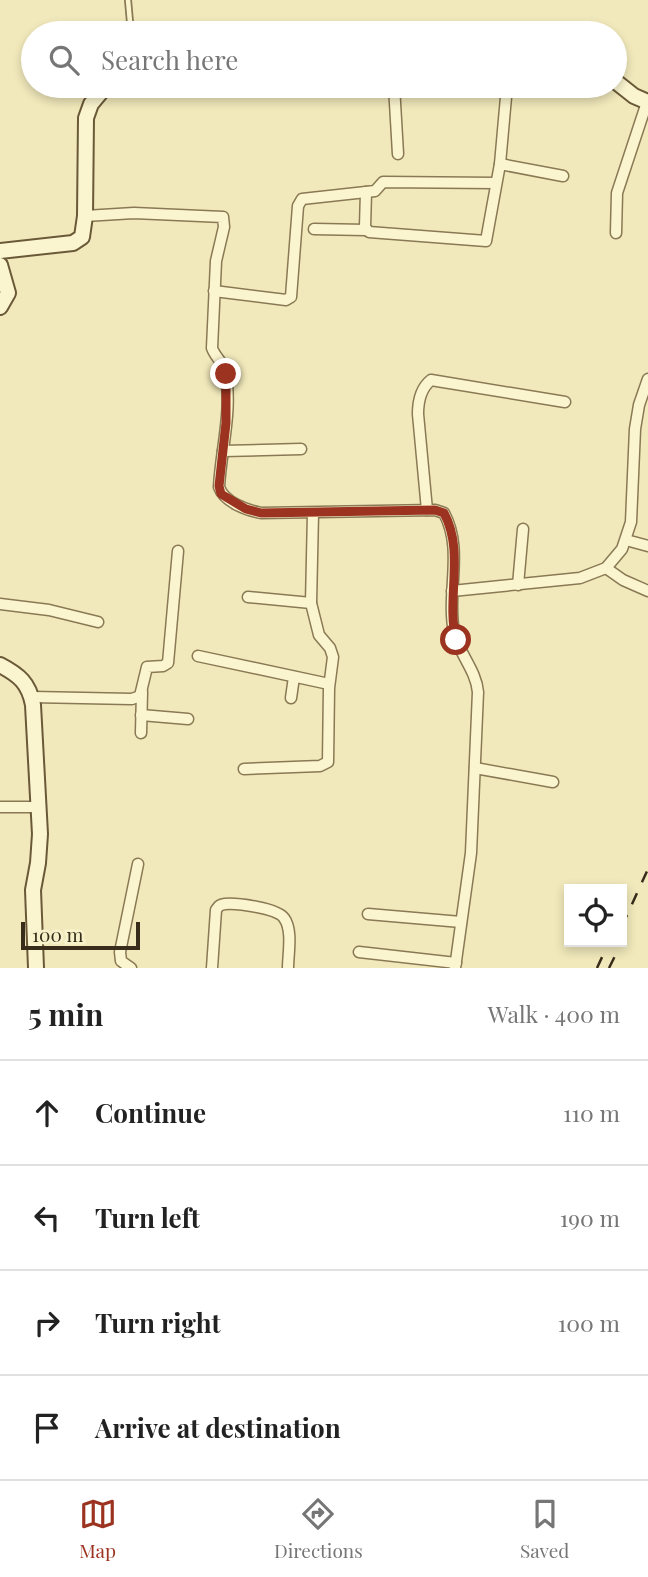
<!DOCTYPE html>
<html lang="en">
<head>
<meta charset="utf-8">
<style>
	body { margin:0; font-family:"Playfair Display",serif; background:#f6f6f6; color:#222 }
	.controls { position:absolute; right:21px; bottom:21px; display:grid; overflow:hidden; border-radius:0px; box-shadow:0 4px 10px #0003 }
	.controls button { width:63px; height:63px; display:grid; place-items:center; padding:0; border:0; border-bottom:2px solid #e0e0e0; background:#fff; color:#222; font:35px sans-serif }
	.scale { position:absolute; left:21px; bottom:18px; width:119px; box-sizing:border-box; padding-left:7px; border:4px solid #372d1a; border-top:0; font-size:19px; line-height:24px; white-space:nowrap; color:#372d1a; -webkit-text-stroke:5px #f8f2cb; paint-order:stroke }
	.stop { position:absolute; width:21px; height:21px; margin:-16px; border:5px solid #9c3320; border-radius:50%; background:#fff }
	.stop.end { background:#9c3320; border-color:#fff; box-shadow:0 2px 7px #0008 }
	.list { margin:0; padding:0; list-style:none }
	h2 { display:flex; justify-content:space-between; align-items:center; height:91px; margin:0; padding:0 28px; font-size:30px }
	h2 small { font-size:23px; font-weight:400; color:#767676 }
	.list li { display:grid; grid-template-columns:46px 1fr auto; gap:21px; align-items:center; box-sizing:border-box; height:105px; padding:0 28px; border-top:2px solid #e0e0e0 }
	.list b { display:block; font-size:26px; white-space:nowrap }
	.list em { font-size:23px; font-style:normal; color:#767676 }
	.icon { flex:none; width:38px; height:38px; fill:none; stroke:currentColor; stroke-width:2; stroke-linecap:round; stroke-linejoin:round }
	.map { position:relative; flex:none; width:648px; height:968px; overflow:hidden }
	.search { position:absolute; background:#fff; box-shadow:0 4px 10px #0003; left:21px; right:21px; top:21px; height:77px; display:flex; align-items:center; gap:18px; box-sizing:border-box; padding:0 24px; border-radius:38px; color:#767676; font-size:26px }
	.sheet { height:511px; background:#fff }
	nav { display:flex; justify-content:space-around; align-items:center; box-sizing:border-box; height:98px; border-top:2px solid #e0e0e0; background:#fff; font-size:19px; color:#767676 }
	nav a { display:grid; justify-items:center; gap:4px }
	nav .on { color:#9c3320 }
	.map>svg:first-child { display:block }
</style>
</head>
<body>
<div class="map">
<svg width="648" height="968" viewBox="0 0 648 968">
	<rect width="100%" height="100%" fill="#f1e9bb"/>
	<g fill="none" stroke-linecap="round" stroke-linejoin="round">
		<defs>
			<polyline id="lane" points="128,0 131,33"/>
			<g id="street">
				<polyline points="394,86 398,154"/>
				<polyline points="500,164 563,176"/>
				<polyline points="366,192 365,227 369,232 486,241 500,164 507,86"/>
				<path d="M85,216l49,-3 89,4 1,10 -8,34 -4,87c3,9 11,14 13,23 8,38 -4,78 -6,116 5,15 27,23 42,26l174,-3 9,3c20,37 2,79 10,119 5,22 22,38 24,60l-7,161 -16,115"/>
				<polyline points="314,229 366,230"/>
				<polyline points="616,233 617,193 647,102"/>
				<polyline points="214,291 286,300 291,297 298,206 302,199 375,191 383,182 496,183"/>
				<polyline points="223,451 301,449"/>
				<path d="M427,510l-9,-96c0,-13 3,-26 13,-34l134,22"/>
				<polyline points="626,540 648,546"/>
				<polyline points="606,568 623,580 648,591"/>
				<polyline points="518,585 523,529"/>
				<polyline points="452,591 580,578 606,568 622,549 631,522 635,429 639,405 648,379"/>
				<polyline points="248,597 311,603"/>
				<polyline points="0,604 49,610 98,622"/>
				<polyline points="198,656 329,684"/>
				<polyline points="32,697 132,699 140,696 147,667 163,666 168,663 178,551"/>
				<polyline points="291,698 294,677"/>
				<polyline points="141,715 188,719"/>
				<polyline points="141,733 142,692"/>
				<polyline points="475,768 553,782"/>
				<polyline points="244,769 320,766 328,762 329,688 333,657 330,648 319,635 311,603 313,513"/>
				<polyline points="0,807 38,807"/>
				<polyline points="368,914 461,922"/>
				<polyline points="359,952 456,963"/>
				<polyline points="131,968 121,961 120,952 138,864"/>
				<path d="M212,968l4,-58c3,-4 3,-5 9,-6 12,-1 52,4 59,14 9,12 4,36 4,50"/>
			</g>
			<g id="secondary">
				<polyline points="615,81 634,96 648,102"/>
				<polyline points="0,251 73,243 82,237 85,216 86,118 91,104 106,86"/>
				<polyline points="0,265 8,293 0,307"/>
				<path d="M0,665c19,10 29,18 33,40l7,129 -2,29 -5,27 3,78"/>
			</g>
		</defs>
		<!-- lane casing -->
		<use href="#lane" stroke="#897954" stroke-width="8"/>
		<!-- street casing -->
		<use href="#street" stroke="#897954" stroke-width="13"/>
		<!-- secondary casing -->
		<use href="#secondary" stroke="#6a5938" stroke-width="18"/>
		<!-- lane -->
		<use href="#lane" stroke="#fbf5cf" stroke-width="4.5"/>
		<!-- street -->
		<use href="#street" stroke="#fbf5cf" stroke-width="10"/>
		<!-- secondary -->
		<use href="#secondary" stroke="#fbf5cf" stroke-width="14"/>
		<!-- rail -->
		<g stroke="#372d1a" stroke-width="2.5" stroke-dasharray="12 12" stroke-linecap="butt">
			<polyline points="622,926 648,869"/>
			<polyline points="597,968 609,942"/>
			<polyline points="609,968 622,942"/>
		</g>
	</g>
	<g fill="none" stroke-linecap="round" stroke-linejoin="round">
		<!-- route -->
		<path stroke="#9c3320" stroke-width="9" d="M226,374v49l-7,63 2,8 25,15 15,4 174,-3 9,3c21,39 2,85 12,127"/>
	</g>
</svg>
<div class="controls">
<button><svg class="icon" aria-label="locate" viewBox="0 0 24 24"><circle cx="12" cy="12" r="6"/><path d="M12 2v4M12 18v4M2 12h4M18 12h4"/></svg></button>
</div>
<div class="scale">100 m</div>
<div class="stop" style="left:456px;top:640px"></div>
<div class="stop end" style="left:226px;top:374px"></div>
<div class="search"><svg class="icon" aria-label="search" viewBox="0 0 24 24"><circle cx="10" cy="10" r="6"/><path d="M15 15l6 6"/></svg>Search here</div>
</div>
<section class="sheet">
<h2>5 min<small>Walk · 400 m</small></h2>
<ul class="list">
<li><svg class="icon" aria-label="ahead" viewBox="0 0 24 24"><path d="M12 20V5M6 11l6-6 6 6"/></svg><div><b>Continue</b></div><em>110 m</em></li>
<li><svg class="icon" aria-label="left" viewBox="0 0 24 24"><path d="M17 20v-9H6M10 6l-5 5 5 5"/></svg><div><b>Turn left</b></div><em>190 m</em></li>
<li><svg class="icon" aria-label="right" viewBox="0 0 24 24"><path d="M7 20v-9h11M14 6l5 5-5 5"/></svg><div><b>Turn right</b></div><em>100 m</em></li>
<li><svg class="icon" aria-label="arrive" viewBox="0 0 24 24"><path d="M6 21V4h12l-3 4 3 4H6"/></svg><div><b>Arrive at destination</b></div></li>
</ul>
</section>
<nav>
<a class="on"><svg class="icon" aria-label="map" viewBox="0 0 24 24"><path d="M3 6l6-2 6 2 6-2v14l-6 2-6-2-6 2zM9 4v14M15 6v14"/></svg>Map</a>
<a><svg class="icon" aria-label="directions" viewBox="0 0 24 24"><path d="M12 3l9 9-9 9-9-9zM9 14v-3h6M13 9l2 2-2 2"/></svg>Directions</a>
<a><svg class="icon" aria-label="saved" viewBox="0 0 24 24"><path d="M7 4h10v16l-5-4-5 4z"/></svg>Saved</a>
</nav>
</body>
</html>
